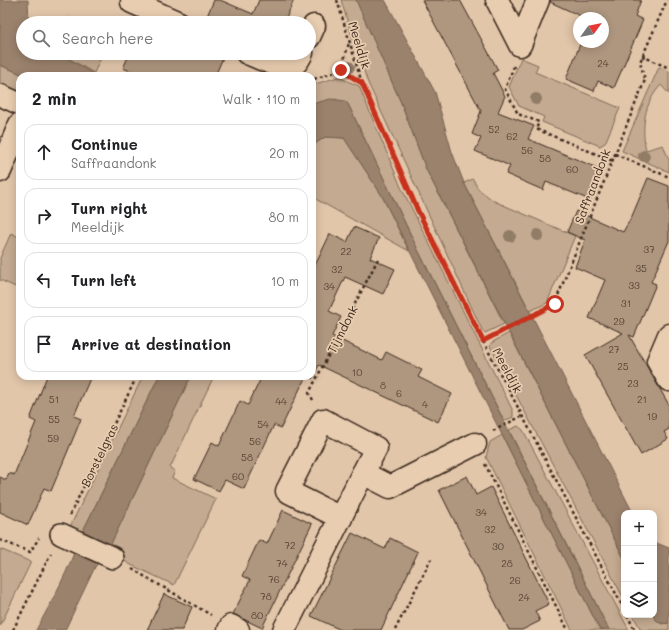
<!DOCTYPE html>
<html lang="en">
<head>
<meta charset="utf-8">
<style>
	body { margin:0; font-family:Mali,sans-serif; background:#f2f2f2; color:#202124 }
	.controls { position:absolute; right:12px; bottom:12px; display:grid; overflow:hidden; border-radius:8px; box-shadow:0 2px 10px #0003 }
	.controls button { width:36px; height:36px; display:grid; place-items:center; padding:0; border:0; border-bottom:1px solid #e0e0e0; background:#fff; color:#202124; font:20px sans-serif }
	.compass { position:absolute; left:573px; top:12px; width:36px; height:36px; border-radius:50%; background:#fff; box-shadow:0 2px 10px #0003; rotate:57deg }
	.stop { position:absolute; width:12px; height:12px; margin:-9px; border:3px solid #c8321e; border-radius:50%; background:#fff }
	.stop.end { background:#c8321e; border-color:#fff; box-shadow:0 1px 4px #0008 }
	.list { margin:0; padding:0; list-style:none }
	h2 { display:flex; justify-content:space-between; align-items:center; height:52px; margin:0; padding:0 16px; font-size:17px }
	h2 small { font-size:13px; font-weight:400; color:#757577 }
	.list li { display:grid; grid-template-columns:26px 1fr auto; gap:12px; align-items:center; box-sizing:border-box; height:56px; margin:0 8px 8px; padding:0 8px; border:1px solid #e0e0e0; border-radius:12px }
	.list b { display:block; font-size:15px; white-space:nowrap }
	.list p { margin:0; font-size:13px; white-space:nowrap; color:#757577 }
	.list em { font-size:13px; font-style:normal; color:#757577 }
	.icon { flex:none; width:22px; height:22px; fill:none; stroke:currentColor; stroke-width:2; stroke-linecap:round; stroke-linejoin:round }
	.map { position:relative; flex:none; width:669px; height:630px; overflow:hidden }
	.search { position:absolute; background:#fff; box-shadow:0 2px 10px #0003; left:16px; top:16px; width:300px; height:44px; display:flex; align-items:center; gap:10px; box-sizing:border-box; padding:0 14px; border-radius:22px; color:#757577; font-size:15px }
	.panel { position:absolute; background:#fff; box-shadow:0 2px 10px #0003; left:16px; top:72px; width:300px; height:308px; border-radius:12px }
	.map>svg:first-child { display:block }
</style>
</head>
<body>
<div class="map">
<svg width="669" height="630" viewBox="0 0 669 630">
	<rect width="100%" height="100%" fill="#e2c6aa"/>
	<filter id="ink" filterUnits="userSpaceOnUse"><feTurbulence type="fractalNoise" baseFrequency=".025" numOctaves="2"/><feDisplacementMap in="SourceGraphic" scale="8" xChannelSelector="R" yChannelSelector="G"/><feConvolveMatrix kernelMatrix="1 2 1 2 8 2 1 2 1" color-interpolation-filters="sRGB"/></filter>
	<g filter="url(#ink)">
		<!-- green -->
		<g fill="#c3aa90" stroke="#7f6a57">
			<polygon points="341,0 356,0 402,105 426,169 504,324 485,333 483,332 368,83 350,30"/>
			<polygon points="68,18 94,23 66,23"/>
			<polygon points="60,53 103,53 94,73"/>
			<polygon points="521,58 538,65 535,72 620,108 605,143 600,146 542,122 544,117 519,106 509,87"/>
			<polygon points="0,65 26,76 20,76 20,94 0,85"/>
			<path d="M659,67l10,4v23l-8,-9c-17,18 -20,42 -15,65l17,-5 6,15v12l-47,-21z"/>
			<polygon points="338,77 359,86 401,187 513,411 513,417 504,421 418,250 348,104 335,99 312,104 312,85"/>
			<polygon points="325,137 344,138 381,194 409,251 312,197 312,146"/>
			<polygon points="473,179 478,189 494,201 575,236 547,303 530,311 464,183"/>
			<polygon points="11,233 19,237 20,234 20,289 0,280 0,258"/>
			<polygon points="509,333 624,558 624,599 490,346 491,343"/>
			<polygon points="143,376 159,376 80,537 68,531"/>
			<polygon points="191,376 214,376 170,468 175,471 172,478 216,499 174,585 129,564 108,550"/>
			<polygon points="518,426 523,430 629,630 609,630 509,430"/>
			<polygon points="502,435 600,630 572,630 486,457 490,442"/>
			<polygon points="0,549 31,562 0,626"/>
			<polygon points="633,615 653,615 661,624 669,623 669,630 641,630"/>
		</g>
		<!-- water -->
		<g fill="#9a826d" stroke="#745f4d">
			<polygon points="0,0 28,0 29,23 23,23 23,53 58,53 97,76 26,76 0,65"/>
			<polygon points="356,0 385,0 435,92 452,152 464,183 633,513 624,513 624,558 426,169 402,105"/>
			<polygon points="330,99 345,101 348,104 418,250 609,630 600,630 381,194 344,138 325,137 312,146 312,104"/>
			<path d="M159,376h32l-83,174 -13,17 -30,63h-29c17,-30 33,-61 44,-93z"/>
			<path d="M654,542l15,6v75c-9,1 -12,0 -16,-8z"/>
		</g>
		<!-- building -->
		<g fill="#ae967f" stroke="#3b2a1e">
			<polygon points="214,0 220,0 253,14 259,0 294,0 284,23 204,23"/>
			<polygon points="422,0 460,0 498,70 493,73 505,96 498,112 534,126 528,139 602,170 590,200 546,182 543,190 506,174 510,166 475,151 481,138 472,134 481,111"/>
			<polygon points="550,0 641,0 635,16 643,20 614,88 598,81 594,91 566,79 581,42 603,42 603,18 585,18 550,2"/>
			<polygon points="130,53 225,53 215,76 143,76 123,68"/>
			<polygon points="648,178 669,186 669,241 651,282 656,284 634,337 629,335 669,405 669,429 664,432 668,439 641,455 585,355 623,333 589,318 605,280 575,267 585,240 567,232 576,211 623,232 632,216"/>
			<polygon points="354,227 379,238 370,258 395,269 383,294 345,277 329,311 341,317 332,336 382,360 386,352 422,370 418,377 452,394 438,422 319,365 312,379 312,272 330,234 347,242"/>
			<polygon points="47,376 91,376 74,416 81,419 72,441 51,491 44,488 28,525 0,512 0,477 6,480 9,473 14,475 36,422 30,419"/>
			<polygon points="262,376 306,376 281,428 274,425 244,489 225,480 219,491 194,479 212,442 219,446 240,401 248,405"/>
			<polygon points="467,476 476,495 491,487 549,604 535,611 540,621 522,630 509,630 439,490"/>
			<polygon points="283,510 312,524 262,628 233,614 250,580 242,576 259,540 267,544"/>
			<polygon points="352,533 385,549 390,538 418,552 381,630 341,630 311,616"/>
			<polygon points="164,594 192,607 182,630 147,630"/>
		</g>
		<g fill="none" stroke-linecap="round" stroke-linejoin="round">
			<defs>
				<g id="pedestrian">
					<polyline points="0,95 20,104"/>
					<polyline points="61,534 113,558"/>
				</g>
				<g id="minor">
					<polyline points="133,0 132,2 179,23"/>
					<polyline points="497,0 520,45 538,0"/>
					<polyline points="309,37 314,26"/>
					<path d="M247,53c10,4 37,17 46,12 5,-2 6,-7 9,-12"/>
					<polyline points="0,171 20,124"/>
					<polyline points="669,335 658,361 669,380"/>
					<polyline points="341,518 287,491 323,420 376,448 363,473 390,487 475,444"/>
					<polyline points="229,630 231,626 238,630"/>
					<polyline points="284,630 363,473"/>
				</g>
			</defs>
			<!-- pedestrian casing -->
			<use href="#pedestrian" stroke="#3b2a1e" stroke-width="24"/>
			<!-- minor casing -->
			<use href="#minor" stroke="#3b2a1e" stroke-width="25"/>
			<!-- path -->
			<g stroke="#3b2a1e" stroke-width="2.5" stroke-dasharray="3 3" stroke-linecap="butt">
				<polyline points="337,0 362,83 418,211 483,341 624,609"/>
				<polyline points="642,56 669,68"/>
				<polyline points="514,66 505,89 518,114 539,122 536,129 613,161"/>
				<polyline points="341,70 349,43"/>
				<polyline points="314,79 341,70 362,83"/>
				<polyline points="615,154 669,177"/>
				<polyline points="483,341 555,303 645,80 640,62 667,0"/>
				<polyline points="313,400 309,393 378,259"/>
				<polyline points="493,431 522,416"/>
				<polyline points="485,464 568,630"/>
				<polyline points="70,515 137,376"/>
				<polyline points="0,540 30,552 39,538"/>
				<polyline points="132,569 211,615"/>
				<polyline points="627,615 635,630"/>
				<polyline points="13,630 51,553"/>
				<polyline points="395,630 431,559"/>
			</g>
			<!-- pedestrian -->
			<use href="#pedestrian" stroke="#e9cdb0" stroke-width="21"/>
			<!-- minor -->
			<use href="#minor" stroke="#e9cdb0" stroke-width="22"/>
		</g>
		<!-- trees -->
		<g fill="#917b66">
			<circle cx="349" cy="67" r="6"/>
			<circle cx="536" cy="99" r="6"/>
			<circle cx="644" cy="156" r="6"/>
			<circle cx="538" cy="235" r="6"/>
			<circle cx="510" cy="236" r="6"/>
		</g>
	</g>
	<g fill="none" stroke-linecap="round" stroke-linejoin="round" filter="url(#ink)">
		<!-- route -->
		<polyline stroke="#c8321e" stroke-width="5" points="341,70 362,83 418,211 483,341 555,304"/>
	</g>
	<g text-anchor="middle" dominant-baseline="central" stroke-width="3.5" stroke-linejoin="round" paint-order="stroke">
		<!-- number labels -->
		<g font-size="10" fill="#584536">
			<text x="603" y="63">24</text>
			<text x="494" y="129">52</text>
			<text x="512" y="136">62</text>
			<text x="527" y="150">56</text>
			<text x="545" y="158">58</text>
			<text x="572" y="169">60</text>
			<text x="649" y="249">37</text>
			<text x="346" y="251">22</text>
			<text x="641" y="268">35</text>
			<text x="337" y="269">32</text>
			<text x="634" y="285">33</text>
			<text x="329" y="286">34</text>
			<text x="626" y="303">31</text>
			<text x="619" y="321">29</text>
			<text x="614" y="349">27</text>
			<text x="623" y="366">25</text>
			<text x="357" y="372">10</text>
			<text x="633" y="383">23</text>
			<text x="383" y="385">8</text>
			<text x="399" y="393">6</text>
			<text x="54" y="399">51</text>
			<text x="642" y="399">21</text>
			<text x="281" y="401">44</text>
			<text x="425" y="404">4</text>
			<text x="652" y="416">19</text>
			<text x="54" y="419">55</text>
			<text x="263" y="424">54</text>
			<text x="53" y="438">59</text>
			<text x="255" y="441">56</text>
			<text x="247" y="457">58</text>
			<text x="238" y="476">60</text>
			<text x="481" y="512">34</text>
			<text x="490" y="529">32</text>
			<text x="290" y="545">72</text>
			<text x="498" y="546">30</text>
			<text x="282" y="563">74</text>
			<text x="507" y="563">28</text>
			<text x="274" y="579">76</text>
			<text x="515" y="580">26</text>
			<text x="266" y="596">78</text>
			<text x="524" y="597">24</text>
			<text x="257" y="615">80</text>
		</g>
		<!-- street labels -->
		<g font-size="12" fill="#3b2a1e" stroke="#e9cdb0">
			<text transform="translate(360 45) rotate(73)">Meeldijk</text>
			<text transform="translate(592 186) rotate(-69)">Saffraandonk</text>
			<text transform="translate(342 329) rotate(-63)">Tijmdonk</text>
			<text transform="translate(508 370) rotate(62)">Meeldijk</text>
			<text transform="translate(99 455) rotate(-64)">Borstelgras</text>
		</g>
	</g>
</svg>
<div class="controls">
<button>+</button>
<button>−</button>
<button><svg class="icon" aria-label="layers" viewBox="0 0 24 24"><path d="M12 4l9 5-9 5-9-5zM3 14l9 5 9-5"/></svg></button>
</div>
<svg class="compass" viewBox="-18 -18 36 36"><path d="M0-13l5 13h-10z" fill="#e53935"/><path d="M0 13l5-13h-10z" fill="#757577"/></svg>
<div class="stop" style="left:555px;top:304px"></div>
<div class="stop end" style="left:341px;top:70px"></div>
<div class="search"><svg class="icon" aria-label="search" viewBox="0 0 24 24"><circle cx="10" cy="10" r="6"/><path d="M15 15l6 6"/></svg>Search here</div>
<section class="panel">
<h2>2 min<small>Walk · 110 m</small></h2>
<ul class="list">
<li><svg class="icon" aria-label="ahead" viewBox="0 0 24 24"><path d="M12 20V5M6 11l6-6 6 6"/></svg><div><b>Continue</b><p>Saffraandonk</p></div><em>20 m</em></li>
<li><svg class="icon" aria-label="right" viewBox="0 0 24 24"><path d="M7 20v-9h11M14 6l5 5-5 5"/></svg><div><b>Turn right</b><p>Meeldijk</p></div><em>80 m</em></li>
<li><svg class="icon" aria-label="left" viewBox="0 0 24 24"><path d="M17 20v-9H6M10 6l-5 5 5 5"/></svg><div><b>Turn left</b></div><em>10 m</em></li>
<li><svg class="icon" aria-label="arrive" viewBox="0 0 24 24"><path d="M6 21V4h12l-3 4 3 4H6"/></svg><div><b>Arrive at destination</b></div></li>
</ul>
</section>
</div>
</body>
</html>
